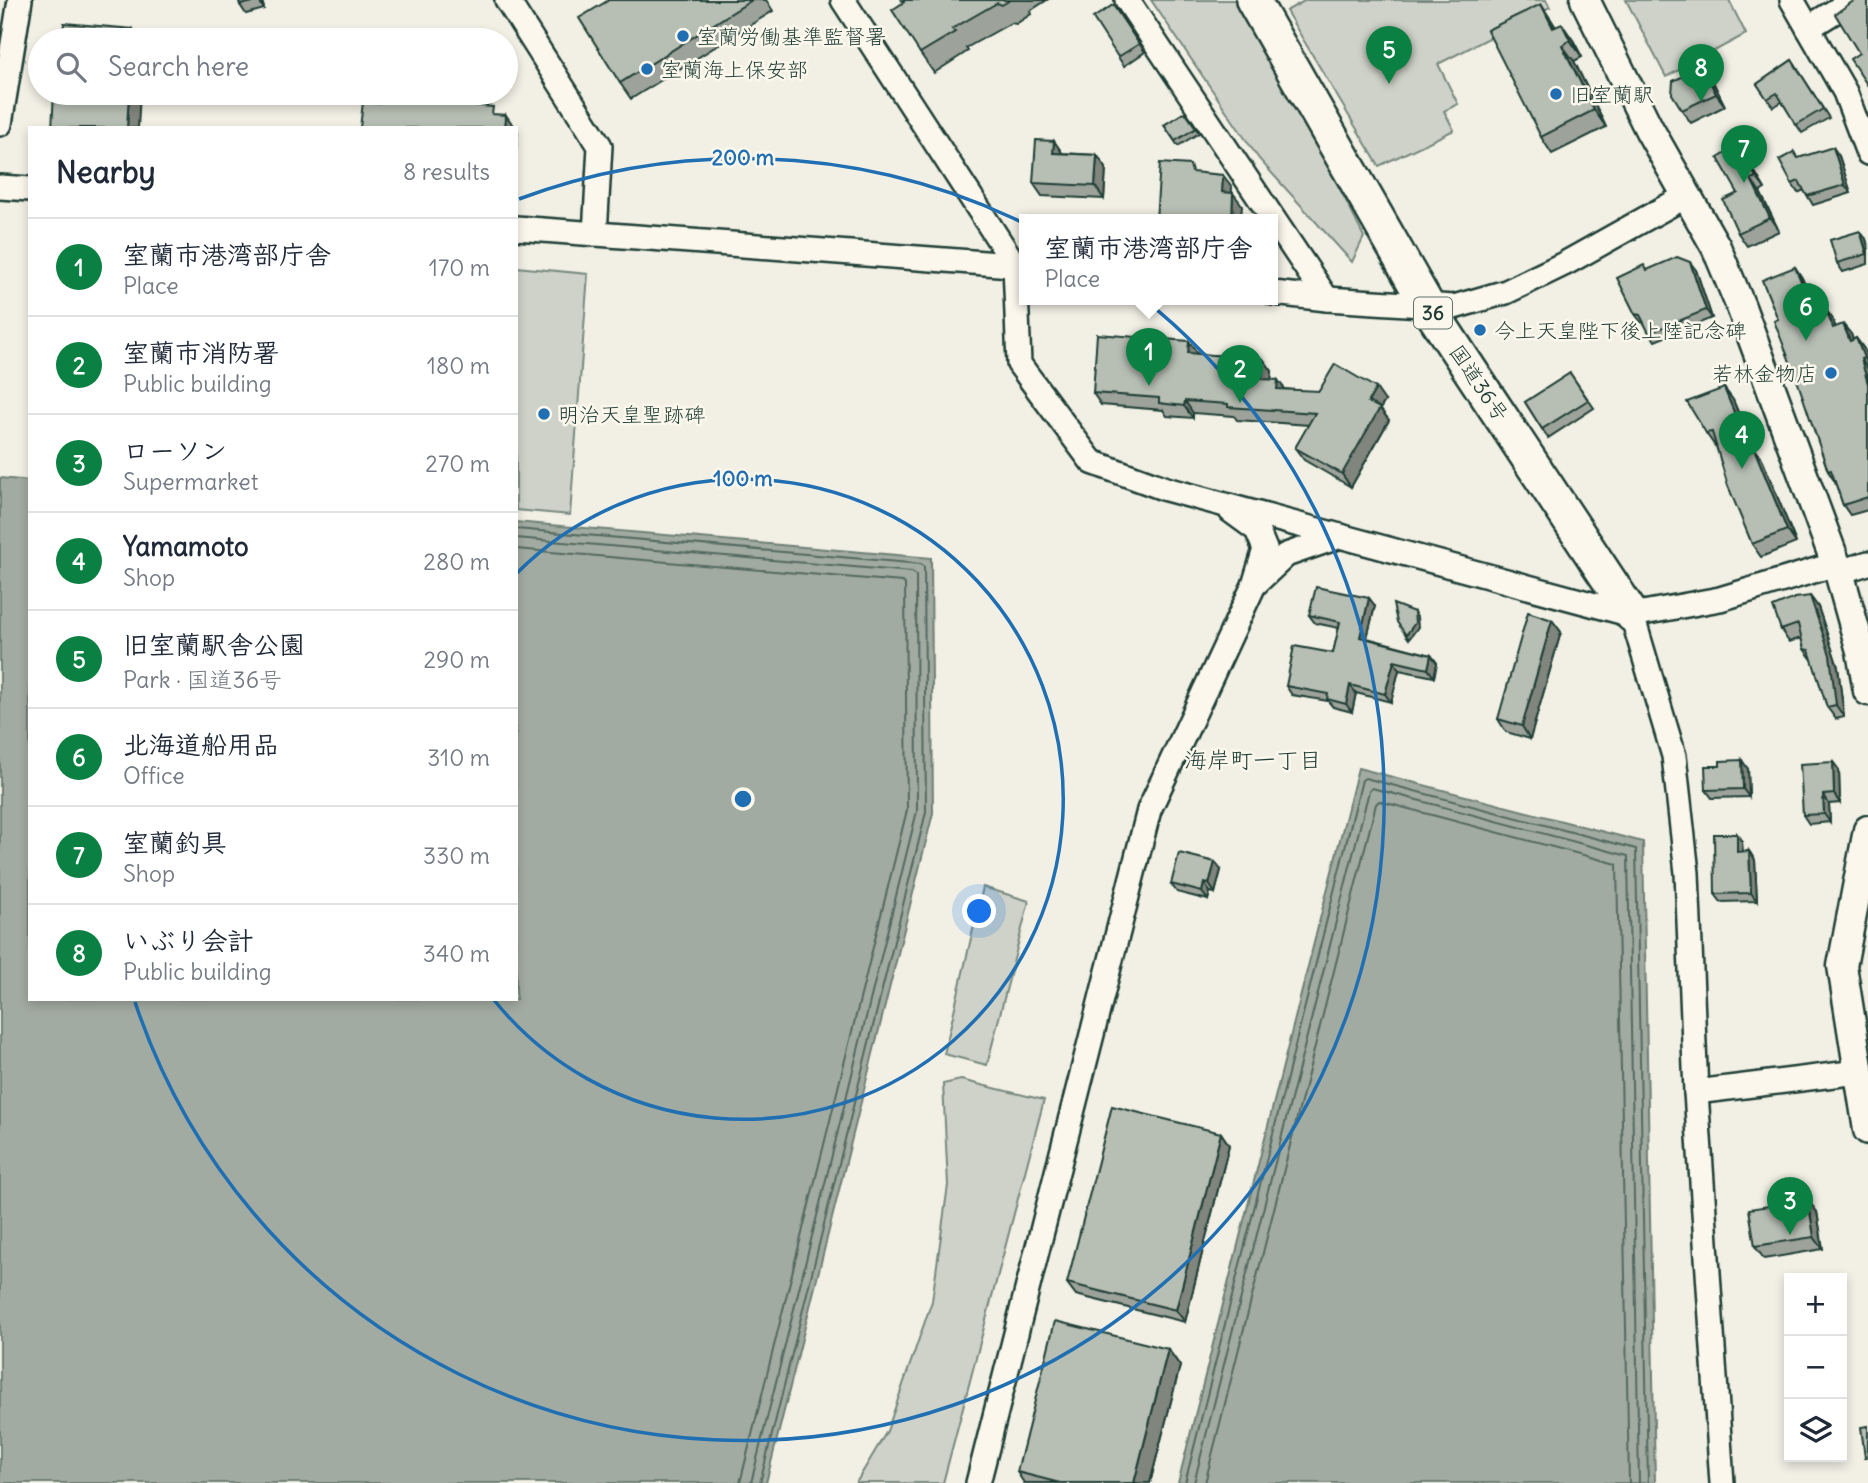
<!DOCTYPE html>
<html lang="en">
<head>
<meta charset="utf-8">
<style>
	body { margin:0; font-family:Delius,"Klee One",sans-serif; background:#f2f2f3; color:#1f2937 }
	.controls { position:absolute; right:21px; bottom:21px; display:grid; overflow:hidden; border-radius:0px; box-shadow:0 4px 10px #0003 }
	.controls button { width:63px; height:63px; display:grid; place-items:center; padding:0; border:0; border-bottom:2px solid #e0e1e3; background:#fff; color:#1f2937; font:35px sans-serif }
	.you { position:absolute; left:980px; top:912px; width:24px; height:24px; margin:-18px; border:5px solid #fff; border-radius:50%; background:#1a73e8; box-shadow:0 0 0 10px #1a73e833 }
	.badge { display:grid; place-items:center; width:46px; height:46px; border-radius:50%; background:#0b8043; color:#fff; font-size:23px; font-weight:700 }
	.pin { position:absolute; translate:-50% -58px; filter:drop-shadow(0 2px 4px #0008) }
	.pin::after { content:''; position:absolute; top:37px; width:24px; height:21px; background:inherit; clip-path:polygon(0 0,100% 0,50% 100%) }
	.popup { position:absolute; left:1019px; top:214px; width:259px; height:91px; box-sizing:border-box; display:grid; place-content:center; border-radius:0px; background:#fff; filter:drop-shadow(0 2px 5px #0005); font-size:23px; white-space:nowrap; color:#747a83 }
	.popup b { font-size:26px; color:#1f2937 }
	.popup::after { content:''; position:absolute; left:50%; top:100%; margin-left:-14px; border:14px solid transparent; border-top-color:#fff }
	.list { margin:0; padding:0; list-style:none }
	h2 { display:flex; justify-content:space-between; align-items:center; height:91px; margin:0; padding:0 28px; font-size:30px }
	h2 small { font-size:23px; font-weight:400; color:#747a83 }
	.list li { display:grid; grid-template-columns:46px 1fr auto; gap:21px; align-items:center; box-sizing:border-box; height:98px; padding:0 28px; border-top:2px solid #e0e1e3 }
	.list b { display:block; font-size:26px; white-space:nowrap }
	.list p { margin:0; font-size:23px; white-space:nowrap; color:#747a83 }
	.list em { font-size:23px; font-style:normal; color:#747a83 }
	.icon { flex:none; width:38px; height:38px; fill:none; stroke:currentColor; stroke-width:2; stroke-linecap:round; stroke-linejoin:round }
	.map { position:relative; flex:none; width:1868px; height:1483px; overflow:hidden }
	.search { position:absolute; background:#fff; box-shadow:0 4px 10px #0003; left:28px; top:28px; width:490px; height:77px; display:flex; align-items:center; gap:18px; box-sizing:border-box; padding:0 24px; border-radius:38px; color:#747a83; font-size:26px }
	.panel { position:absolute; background:#fff; box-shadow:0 4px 10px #0003; left:28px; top:126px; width:490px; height:875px; border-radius:0px }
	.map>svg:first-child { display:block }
</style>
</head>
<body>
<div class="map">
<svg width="1868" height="1483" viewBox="0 0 1868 1483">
	<rect width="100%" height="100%" fill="#f2f0e5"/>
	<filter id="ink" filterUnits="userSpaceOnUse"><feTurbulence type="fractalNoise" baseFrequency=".0143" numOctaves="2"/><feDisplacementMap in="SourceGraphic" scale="14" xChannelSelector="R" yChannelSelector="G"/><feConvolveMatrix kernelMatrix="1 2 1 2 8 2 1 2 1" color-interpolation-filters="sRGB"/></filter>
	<g filter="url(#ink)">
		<!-- green -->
		<g fill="#cfd2c8" stroke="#77887e" stroke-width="2">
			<polygon points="1151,0 1241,0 1282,72 1364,237 1352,262 1259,159"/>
			<polygon points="1306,0 1546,0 1550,7 1438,64 1458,104 1444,111 1454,130 1379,166 1286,11"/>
			<polygon points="1626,0 1729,0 1746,34 1666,77"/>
			<polygon points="516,267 588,274 570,515 516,510"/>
			<polygon points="983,887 1029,901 987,1065 944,1054"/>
			<polygon points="961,1080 1044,1100 943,1483 856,1483 887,1431 932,1301 948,1185 943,1084"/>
		</g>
		<!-- water -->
		<g fill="#a2aba1" stroke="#6e7f75" stroke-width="2">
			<polygon points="0,478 30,481 30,999 516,999 516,522 931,558 933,813 766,1483 0,1483"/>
			<polygon points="1358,768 1643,842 1655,1483 1178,1483"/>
		</g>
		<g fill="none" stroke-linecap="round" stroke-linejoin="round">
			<!-- shore -->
			<g stroke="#536960" stroke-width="2">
				<polyline points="516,529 921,564 924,567 926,812 760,1483"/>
				<polyline points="516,538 912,572 916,575 917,811 751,1483"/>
				<polyline points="516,549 902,582 905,584 907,810 740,1483"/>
				<polyline points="1185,1483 1362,780 1365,778 1636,849 1648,1483"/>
				<polyline points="1194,1483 1369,791 1372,788 1628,856 1639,1483"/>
				<polyline points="1205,1483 1376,804 1379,801 1617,864 1629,1483"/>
			</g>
			<defs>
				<g id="minor">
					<polyline points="507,0 600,146 595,234"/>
					<polyline points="843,0 1015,265 1019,364 1092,462 1166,489 1632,615 1720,599 1836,564"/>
					<polyline points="1127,0 1327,299"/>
					<polyline points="1792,0 1845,92 1868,153"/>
					<polyline points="1808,28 1853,0"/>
					<polyline points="0,124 20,0"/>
					<polyline points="0,187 30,189"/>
					<polyline points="516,228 1025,266"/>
					<polyline points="1273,293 1327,299 1454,307 1506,292 1566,263 1686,196"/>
					<polyline points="1231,511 1257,530 1265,549 1255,582"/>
					<polyline points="1839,572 1868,563"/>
					<polyline points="1632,615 1674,756 1687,873 1696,1092 1722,1483"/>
					<polyline points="1696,1092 1858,1072"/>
					<polyline points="978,1483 1149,810 1254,585 1286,555 1341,536"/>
				</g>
				<g id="major">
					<polyline points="1585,0 1649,129 1716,247 1741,307 1839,572 1861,651 1868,691"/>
					<polyline points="1868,830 1842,966 1868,1130"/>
				</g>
				<polyline id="highway" points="1253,0 1427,305 1632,615"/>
			</defs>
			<!-- minor casing -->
			<use href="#minor" stroke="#1f3d34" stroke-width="28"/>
			<!-- major casing -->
			<use href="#major" stroke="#1f3d34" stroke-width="33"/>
			<!-- highway casing -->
			<use href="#highway" stroke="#1f3d34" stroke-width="38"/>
			<!-- minor -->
			<use href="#minor" stroke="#fbf7ec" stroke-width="23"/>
			<!-- major -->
			<use href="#major" stroke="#fbf7ec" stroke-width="28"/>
			<!-- highway -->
			<use href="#highway" stroke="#fbf7ec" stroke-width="33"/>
		</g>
		<!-- wall -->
		<g fill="#9da39a" stroke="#1f3d34" stroke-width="2">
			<polygon points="239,0 262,0 264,9 246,14 240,5"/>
			<polygon points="609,0 766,0 773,11 631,99 620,83"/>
			<polygon points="902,0 1047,0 1030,11 1031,14 1016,24 1011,23 966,48 968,51 934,73 920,53"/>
			<polygon points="1113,5 1145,52 1124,66 1118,57"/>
			<polygon points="1552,21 1556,27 1573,40 1582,57 1574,61 1606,127 1552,154 1541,137"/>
			<polygon points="1792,60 1829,118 1802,133 1782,102 1773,107 1757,84"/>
			<polygon points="1712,80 1725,106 1691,123 1682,110"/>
			<polygon points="1185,112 1199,133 1178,146 1164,125"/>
			<polygon points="1054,141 1062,153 1097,155 1106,168 1104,199 1042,196 1033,183"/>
			<polygon points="1794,152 1798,158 1839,156 1851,193 1813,205 1804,190 1798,193 1792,184"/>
			<polygon points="1747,159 1765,189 1760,192 1779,231 1747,246 1738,233 1738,193"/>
			<polygon points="1866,239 1868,247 1868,264 1843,272 1837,263"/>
			<polygon points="1795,267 1802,278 1805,285 1809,284 1816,294 1822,309 1832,318 1835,327 1851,334 1853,340 1856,338 1864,349 1868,360 1868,510 1850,515 1843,505 1835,482 1828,471 1778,319"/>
			<polygon points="1647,270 1696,270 1712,318 1655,341 1644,323 1641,322 1635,314"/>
			<polygon points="1189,341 1198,354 1263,359 1272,371 1271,379 1285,389 1385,401 1380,409 1389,420 1351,487 1304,460 1295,448 1309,425 1237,420 1234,416 1193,413 1193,418 1167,416 1163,410 1101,405 1093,393"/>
			<polygon points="1570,373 1594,408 1548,438 1525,402"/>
			<polygon points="1724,388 1733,400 1752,446 1753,446 1762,459 1796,543 1761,557 1752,544 1716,446 1715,446 1706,433"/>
			<polygon points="1810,596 1818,607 1838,667 1844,717 1836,719 1827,707 1813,661 1804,649 1801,638 1789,642 1781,630"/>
			<polygon points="1369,598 1375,606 1367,638 1431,655 1437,663 1434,677 1399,670 1391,702 1356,693 1352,712 1333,707 1328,701 1292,695 1286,686 1333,653 1339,628 1315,623 1309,615"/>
			<polygon points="1552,620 1561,632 1530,739 1506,732 1498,719"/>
			<polygon points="1833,762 1839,770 1840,803 1829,804 1830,822 1809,824 1803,815"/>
			<polygon points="1748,769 1749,797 1712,798 1706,790"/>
			<polygon points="1737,834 1742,842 1743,852 1749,851 1755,860 1757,901 1721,902 1715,894"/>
			<polygon points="1221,870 1215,893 1210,892 1208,900 1177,892 1171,884"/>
			<polygon points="1221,1133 1229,1145 1185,1322 1076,1295 1067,1283"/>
			<polygon points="1817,1212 1823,1249 1764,1259 1755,1246"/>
			<polygon points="1168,1349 1180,1366 1150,1483 1024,1483 1017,1472"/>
		</g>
		<!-- shaded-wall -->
		<g fill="#80857d" stroke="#1f3d34" stroke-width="2">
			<polygon points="258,0 262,0 264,9"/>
			<polygon points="1541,4 1552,21 1564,45 1553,28"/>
			<polygon points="1562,24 1573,40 1582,57 1570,40"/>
			<polygon points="133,29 141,40 132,40"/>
			<polygon points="1562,45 1574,61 1606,127 1594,110"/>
			<polygon points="1703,67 1712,80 1725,106 1716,94"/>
			<polygon points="129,93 140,93 138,128 127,128"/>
			<polygon points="506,115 515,128 505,128"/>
			<polygon points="516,129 518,132 516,151"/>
			<polygon points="1054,141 1063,154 1053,153"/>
			<polygon points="1738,146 1747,159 1765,189 1756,177"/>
			<polygon points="1833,147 1839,156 1851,193 1845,185"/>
			<polygon points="1097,155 1106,168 1104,199 1095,186"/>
			<polygon points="1223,175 1232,187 1231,205 1222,192"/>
			<polygon points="1751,179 1760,192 1779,231 1770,218"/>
			<polygon points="1233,193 1242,205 1241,220 1232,220"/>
			<polygon points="1860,231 1866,239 1868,247 1868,255"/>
			<polygon points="1690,262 1696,270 1712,318 1706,310"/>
			<polygon points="1795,267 1802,278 1810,297 1803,286"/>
			<polygon points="1809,284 1816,294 1827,320 1819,310"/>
			<polygon points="1825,308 1832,318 1840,338 1833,328"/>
			<polygon points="1843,324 1851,334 1857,351 1850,341"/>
			<polygon points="1856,338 1864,349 1868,360 1868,364 1864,358"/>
			<polygon points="1189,341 1198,354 1197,366 1188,353"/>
			<polygon points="1263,359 1272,371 1270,391 1262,379"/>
			<polygon points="1861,359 1868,369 1868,384"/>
			<polygon points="1278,380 1287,392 1277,389"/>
			<polygon points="1376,388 1385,401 1380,409 1389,420 1351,487 1342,474 1368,402"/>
			<polygon points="1724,388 1733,400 1757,459 1748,446"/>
			<polygon points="1185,401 1193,413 1193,418 1184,406"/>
			<polygon points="1753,446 1762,459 1796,543 1787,530"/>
			<polygon points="1810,596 1818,607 1838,667 1844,717 1836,705"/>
			<polygon points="1369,598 1375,606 1365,645 1360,637"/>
			<polygon points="1414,612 1417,617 1418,627 1409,639 1406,635"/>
			<polygon points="1552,620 1561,632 1530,739 1522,726"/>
			<polygon points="1431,655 1437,663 1434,677 1428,669"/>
			<polygon points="1394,661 1399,670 1391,702 1385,694"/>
			<polygon points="1350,685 1356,693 1352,712 1346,704"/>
			<polygon points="1742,760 1748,769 1749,797 1743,789"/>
			<polygon points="1833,762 1839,770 1840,803 1834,794"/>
			<polygon points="1823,795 1829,804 1830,822 1824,814"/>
			<polygon points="1737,834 1742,842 1743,860 1737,852"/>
			<polygon points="1749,851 1755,860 1757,901 1751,893"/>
			<polygon points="1215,862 1221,870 1215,893 1209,884"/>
			<polygon points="1204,883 1210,892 1208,900 1202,892"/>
			<polygon points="1221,1133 1229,1145 1185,1322 1176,1310"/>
			<polygon points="1808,1200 1817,1212 1823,1249 1814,1237"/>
			<polygon points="1168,1349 1180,1366 1150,1483 1134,1483"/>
		</g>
		<!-- building -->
		<g fill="#b7beb3" stroke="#1f3d34" stroke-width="2">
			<polygon points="239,0 258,0 258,1 240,5"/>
			<polygon points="609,0 752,0 620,83 579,18"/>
			<polygon points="902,0 1010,0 1002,5 997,3 952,29 955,32 920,53 892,10 904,2"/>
			<polygon points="1855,0 1868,0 1868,86 1850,59 1859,53 1835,14"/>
			<polygon points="1541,4 1553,28 1562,24 1570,40 1562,45 1594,110 1541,137 1487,30"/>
			<polygon points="1113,5 1139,44 1118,57 1093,18"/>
			<polygon points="64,23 133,29 132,40 62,40"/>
			<polygon points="1792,60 1823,109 1796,125 1777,93 1767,99 1757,84"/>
			<polygon points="1703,67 1716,94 1682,110 1672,94 1673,81"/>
			<polygon points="54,93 129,93 127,128 52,128"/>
			<polygon points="381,97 493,107 492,114 506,115 505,128 360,128 363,102 380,104"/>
			<polygon points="1185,112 1196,128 1175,141 1164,125"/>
			<polygon points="1036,140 1054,141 1053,153 1097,155 1095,186 1033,183"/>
			<polygon points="1738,146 1756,177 1751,179 1770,218 1738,233 1723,200 1738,193 1718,158"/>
			<polygon points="1833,147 1845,185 1807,196 1799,181 1792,184 1779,160 1794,152 1798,158"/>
			<polygon points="1160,163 1190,165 1192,172 1223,175 1222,192 1233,193 1232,220 1156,220"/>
			<polygon points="1860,231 1867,254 1837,263 1830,240"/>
			<polygon points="1677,257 1690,262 1706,310 1649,333 1640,315 1635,314 1617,278 1644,265 1647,270"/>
			<polygon points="1795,267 1803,286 1809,284 1819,310 1825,308 1833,328 1843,324 1850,341 1856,338 1864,358 1861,359 1868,384 1868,497 1843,505 1831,470 1828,471 1796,377 1774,321 1778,319 1762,280"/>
			<polygon points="1097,334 1189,341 1188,353 1263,359 1262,379 1278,380 1277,389 1319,391 1335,364 1376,388 1368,402 1380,408 1342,474 1295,448 1315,413 1228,407 1228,404 1185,401 1184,406 1159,403 1159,398 1093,393"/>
			<polygon points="1570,373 1588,400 1542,429 1525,402"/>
			<polygon points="1724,388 1748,446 1753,446 1787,530 1752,544 1728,486 1712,432 1706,433 1687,402"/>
			<polygon points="1316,587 1369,598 1360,637 1431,655 1428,669 1394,661 1385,694 1350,685 1346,704 1327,699 1328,694 1286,686 1294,646 1333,653 1340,622 1309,615"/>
			<polygon points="1810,596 1830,655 1836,705 1827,707 1809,650 1804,649 1798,624 1781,630 1773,607 1795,598"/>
			<polygon points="1393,604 1414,612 1415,623 1406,635 1397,622"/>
			<polygon points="1528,612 1552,620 1522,726 1498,719"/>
			<polygon points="1742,760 1743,789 1706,790 1705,766 1720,766 1720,761"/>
			<polygon points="1833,762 1834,794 1823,795 1824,814 1803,815 1800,764"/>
			<polygon points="1714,834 1737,834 1737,852 1749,851 1751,893 1715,894"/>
			<polygon points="1179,853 1215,862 1209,884 1204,883 1202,892 1171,884"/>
			<polygon points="1112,1106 1221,1133 1176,1310 1067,1283"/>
			<polygon points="1808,1200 1814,1237 1755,1246 1749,1209"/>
			<polygon points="1055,1321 1168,1349 1134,1483 1060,1483 1017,1472"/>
			<polygon points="1868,1426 1868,1457 1865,1458 1861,1427"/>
		</g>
	</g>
	<!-- distance rings -->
	<g fill="none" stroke="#1f6fb2" stroke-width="3.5">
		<path d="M517 573A320 320 0 1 1 494 1000"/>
		<path d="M519 199A641 641 0 1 1 135 1002"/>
	</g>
	<!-- markers -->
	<g fill="#1f6fb2" stroke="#fbf7ec" stroke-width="2.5">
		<circle cx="683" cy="36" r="7"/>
		<circle cx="647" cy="69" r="7"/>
		<circle cx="1556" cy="94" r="7"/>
		<circle cx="1480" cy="330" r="7"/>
		<circle cx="1831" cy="373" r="7"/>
		<circle cx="544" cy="414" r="7"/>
	</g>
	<g text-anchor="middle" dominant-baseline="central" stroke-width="5" stroke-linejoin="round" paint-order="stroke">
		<!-- shield labels -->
		<rect fill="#fbf7ec" stroke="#61756b" stroke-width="2" x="1414" y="297.5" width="38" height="31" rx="5"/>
		<g font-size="19" font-weight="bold" fill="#1f3d34">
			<text x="1433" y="313">36</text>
		</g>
		<!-- poi labels -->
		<g font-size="21" fill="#1f3d34" stroke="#fbf7ec" text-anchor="start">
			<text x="697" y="36">室蘭労働基準監督署</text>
			<text x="661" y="69">室蘭海上保安部</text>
			<text x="1570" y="94">旧室蘭駅</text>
			<text x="1494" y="330">今上天皇陛下後上陸記念碑</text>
			<text x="1817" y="373" text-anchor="end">若林金物店</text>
			<text x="558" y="414">明治天皇聖跡碑</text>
		</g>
		<!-- street labels -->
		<g font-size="21" fill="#1f3d34" stroke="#fbf7ec">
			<text transform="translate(1479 383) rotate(56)">国道36号</text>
		</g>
		<!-- neighbourhood labels -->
		<g font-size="23" fill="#1f3d34" stroke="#fbf7ec">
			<text x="1253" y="759">海岸町一丁目</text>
		</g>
	</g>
	<circle cx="743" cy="799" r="10" fill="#1f6fb2" stroke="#fbf7ec" stroke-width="3.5"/>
	<g font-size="21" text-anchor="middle" font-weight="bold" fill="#1f6fb2" stroke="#fbf7ec" stroke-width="5" stroke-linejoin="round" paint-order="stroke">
		<text x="743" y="165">200 m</text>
		<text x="743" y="486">100 m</text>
	</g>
</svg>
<div class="controls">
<button>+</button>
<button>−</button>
<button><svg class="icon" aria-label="layers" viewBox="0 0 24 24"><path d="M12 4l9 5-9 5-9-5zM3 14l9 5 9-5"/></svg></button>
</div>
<div class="you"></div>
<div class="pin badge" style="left:1149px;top:386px">1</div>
<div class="popup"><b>室蘭市港湾部庁舎</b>Place</div>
<div class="pin badge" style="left:1240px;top:403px">2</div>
<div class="pin badge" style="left:1790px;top:1235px">3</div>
<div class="pin badge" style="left:1742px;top:469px">4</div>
<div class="pin badge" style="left:1389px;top:84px">5</div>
<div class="pin badge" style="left:1806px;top:341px">6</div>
<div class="pin badge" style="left:1744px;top:183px">7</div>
<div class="pin badge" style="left:1701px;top:102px">8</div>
<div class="search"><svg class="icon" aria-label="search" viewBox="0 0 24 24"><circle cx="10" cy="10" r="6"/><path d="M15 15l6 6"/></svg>Search here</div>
<section class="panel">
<h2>Nearby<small>8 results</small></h2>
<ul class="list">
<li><span class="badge">1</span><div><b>室蘭市港湾部庁舎</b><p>Place</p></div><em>170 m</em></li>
<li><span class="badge">2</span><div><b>室蘭市消防署</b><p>Public building</p></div><em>180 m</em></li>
<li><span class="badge">3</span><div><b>ローソン</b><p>Supermarket</p></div><em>270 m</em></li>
<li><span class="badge">4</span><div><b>Yamamoto</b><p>Shop</p></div><em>280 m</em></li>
<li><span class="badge">5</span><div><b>旧室蘭駅舎公園</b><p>Park · 国道36号</p></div><em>290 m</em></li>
<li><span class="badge">6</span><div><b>北海道船用品</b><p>Office</p></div><em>310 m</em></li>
<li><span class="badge">7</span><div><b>室蘭釣具</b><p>Shop</p></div><em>330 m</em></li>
<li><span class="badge">8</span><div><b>いぶり会計</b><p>Public building</p></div><em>340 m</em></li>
</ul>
</section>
</div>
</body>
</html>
